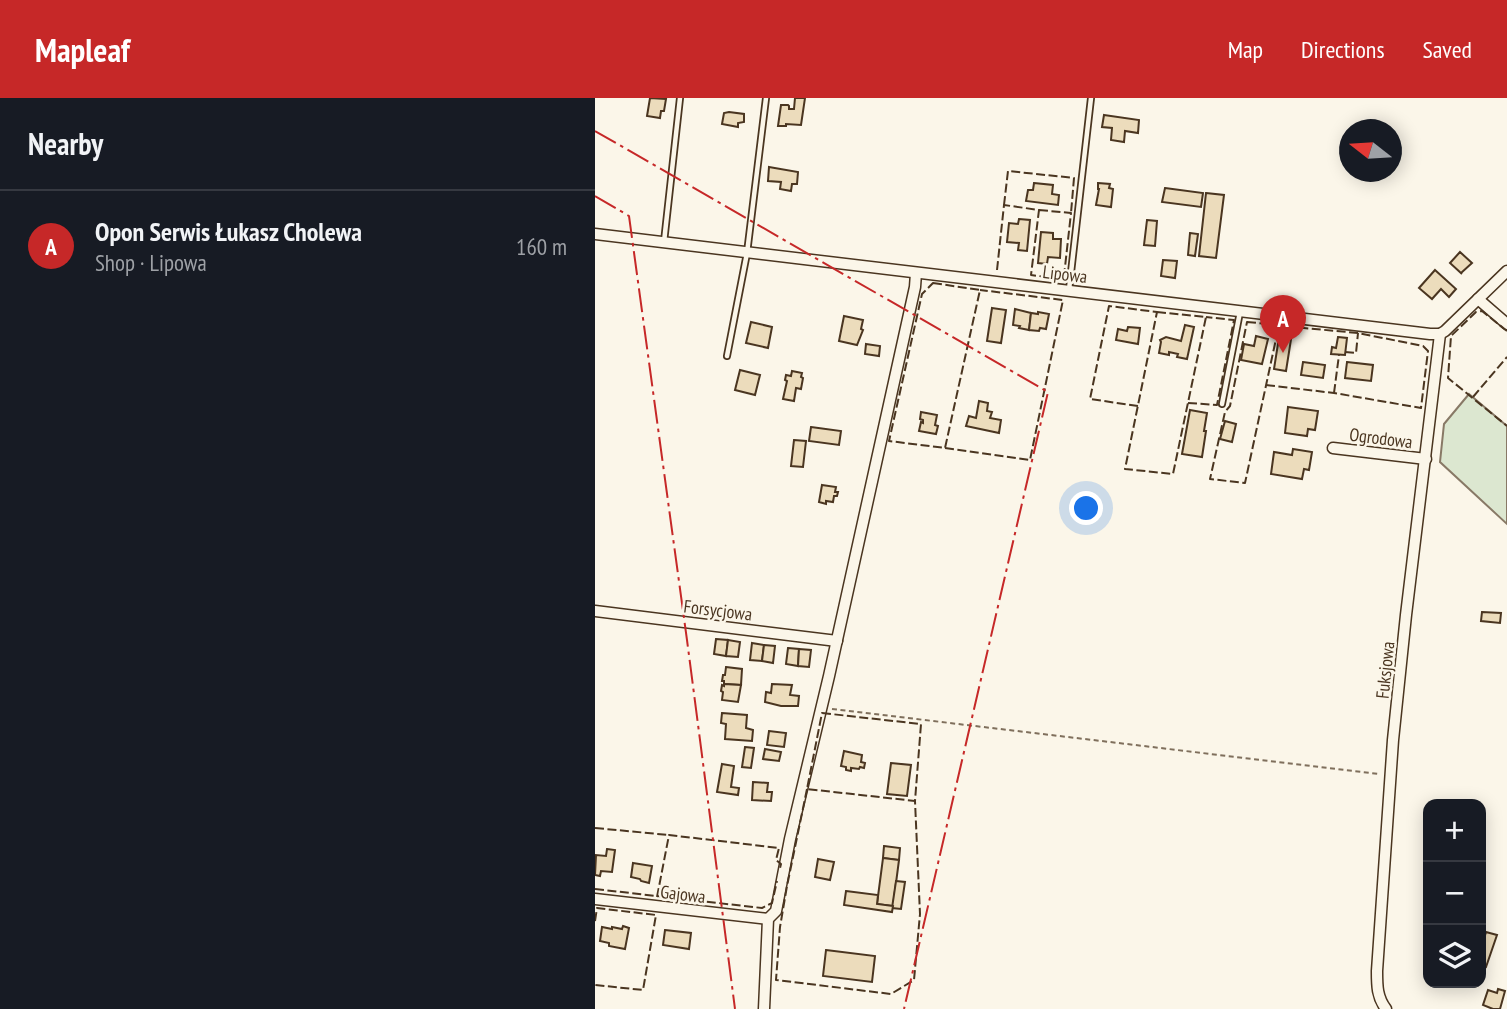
<!DOCTYPE html>
<html lang="en">
<head>
<meta charset="utf-8">
<style>
	body { margin:0; font-family:"PT Sans Narrow",sans-serif; background:#20242c; color:#f1f3f6 }
	.controls { position:absolute; right:21px; bottom:21px; display:grid; overflow:hidden; border-radius:14px; box-shadow:0 4px 18px #0003 }
	.controls button { width:63px; height:63px; display:grid; place-items:center; padding:0; border:0; border-bottom:2px solid #363941; background:#171b24; color:#f1f3f6; font:35px sans-serif }
	.compass { position:absolute; left:744px; top:21px; width:63px; height:63px; border-radius:50%; background:#171b24; box-shadow:0 4px 18px #0003; rotate:287deg }
	.you { position:absolute; left:492px; top:411px; width:24px; height:24px; margin:-18px; border:5px solid #fff; border-radius:50%; background:#1a73e8; box-shadow:0 0 0 10px #1a73e833 }
	.badge { display:grid; place-items:center; width:46px; height:46px; border-radius:50%; background:#c62828; color:#fff; font-size:23px; font-weight:700 }
	.pin { position:absolute; translate:-50% -58px; filter:drop-shadow(0 2px 4px #0008) }
	.pin::after { content:''; position:absolute; top:37px; width:24px; height:21px; background:inherit; clip-path:polygon(0 0,100% 0,50% 100%) }
	.list { margin:0; padding:0; list-style:none }
	h2 { display:flex; justify-content:space-between; align-items:center; height:91px; margin:0; padding:0 28px; font-size:30px }
	h2 small { font-size:23px; font-weight:400; color:#9ea1a6 }
	.list li { display:grid; grid-template-columns:46px 1fr auto; gap:21px; align-items:center; box-sizing:border-box; height:112px; padding:0 28px; border-top:2px solid #363941 }
	.list b { display:block; font-size:26px; white-space:nowrap }
	.list p { margin:0; font-size:23px; white-space:nowrap; color:#9ea1a6 }
	.list em { font-size:23px; font-style:normal; color:#9ea1a6 }
	.icon { flex:none; width:38px; height:38px; fill:none; stroke:currentColor; stroke-width:2; stroke-linecap:round; stroke-linejoin:round }
	.map { position:relative; flex:none; width:912px; height:911px; overflow:hidden }
	header { display:flex; align-items:center; gap:42px; box-sizing:border-box; height:98px; padding:0 35px; background:#c62828; color:#fff }
	header strong { font-size:33px }
	nav { display:flex; gap:38px; margin-inline-start:auto; font-size:24px }
	main { display:flex }
	aside { flex:1; background:#171b24 }
	.map>svg:first-child { display:block }
</style>
</head>
<body>
<header>
<strong>Mapleaf</strong>
<nav><a>Map</a><a>Directions</a><a>Saved</a></nav>
</header>
<main>
<aside>
<h2>Nearby<small></small></h2>
<ul class="list">
<li><span class="badge">A</span><div><b>Opon Serwis Łukasz Cholewa</b><p>Shop · Lipowa</p></div><em>160 m</em></li>
</ul>
</aside>
<div class="map">
<svg width="912" height="911" viewBox="0 0 912 911">
	<rect width="100%" height="100%" fill="#fbf6e9"/>
	<!-- green -->
	<polygon fill="#dce7d0" stroke="#887966" stroke-width="2" points="874,296 912,328 912,426 845,364 849,326"/>
	<!-- building -->
	<g fill="#ecdcbc" stroke="#4a3520" stroke-width="2">
		<polygon points="55,0 71,1 69,13 66,13 65,20 52,18"/>
		<polygon points="200,0 210,0 206,27 191,26 191,28 183,28 186,7 193,7 194,8 194,11 199,11"/>
		<polygon points="134,14 149,16 149,24 143,25 143,29 127,26 129,15"/>
		<polygon points="509,17 544,22 543,35 530,33 529,44 516,42 517,30 507,29"/>
		<polygon points="174,69 203,74 202,86 197,86 196,93 185,91 186,84 173,83"/>
		<polygon points="439,85 458,87 457,96 464,97 463,107 431,103 433,92 438,92"/>
		<polygon points="503,85 515,86 514,90 518,91 516,109 501,107 504,91 503,91"/>
		<polygon points="570,90 608,95 606,109 567,104"/>
		<polygon points="611,95 629,97 621,160 604,158"/>
		<polygon points="424,121 435,122 432,153 423,152 424,145 412,144 414,125 423,126"/>
		<polygon points="552,122 562,123 560,148 549,147"/>
		<polygon points="446,134 458,135 458,141 466,141 465,160 453,159 452,166 443,165"/>
		<polygon points="595,135 603,136 600,158 593,157"/>
		<polygon points="865,154 877,165 866,175 867,176 855,165"/>
		<polygon points="568,162 582,163 580,180 566,178"/>
		<polygon points="840,172 861,191 854,199 846,191 837,201 824,190"/>
		<polygon points="397,210 411,212 406,245 392,243"/>
		<polygon points="420,211 436,215 434,232 424,230 425,228 418,227"/>
		<polygon points="443,214 454,216 451,231 445,230 444,233 434,232 436,215 443,216"/>
		<polygon points="249,218 268,222 266,231 268,232 262,247 244,243"/>
		<polygon points="156,224 177,229 173,250 151,245"/>
		<polygon points="590,227 599,229 592,261 582,259 583,256 574,254 574,257 564,255 566,244 565,242 571,239 586,243"/>
		<polygon points="533,229 545,230 543,246 521,242 523,231 532,233"/>
		<polygon points="685,233 697,235 691,273 679,271"/>
		<polygon points="661,238 673,241 667,266 646,262 649,246 659,248"/>
		<polygon points="743,239 752,240 750,257 736,256 737,249 741,250"/>
		<polygon points="271,246 285,248 284,258 270,256"/>
		<polygon points="708,264 730,267 728,280 706,277"/>
		<polygon points="752,264 778,267 776,283 750,280"/>
		<polygon points="145,272 165,277 160,297 140,292"/>
		<polygon points="197,273 207,275 206,279 208,280 206,291 201,290 199,303 188,301 192,283 190,282 191,277 196,278"/>
		<polygon points="384,303 393,305 392,313 397,314 395,320 406,322 404,335 371,328 374,318 381,320"/>
		<polygon points="693,309 723,313 720,332 713,331 712,338 690,335"/>
		<polygon points="595,312 612,315 609,333 611,333 607,359 587,356"/>
		<polygon points="326,314 342,317 340,327 343,328 341,336 324,333 326,324 328,325 328,322 325,321"/>
		<polygon points="630,323 641,326 637,344 625,341"/>
		<polygon points="216,329 246,333 244,347 214,343"/>
		<polygon points="199,342 211,343 208,369 196,368"/>
		<polygon points="698,351 717,354 714,372 709,371 707,381 676,376 679,354 697,357"/>
		<polygon points="227,387 241,389 240,394 243,394 242,398 239,398 238,404 231,403 231,406 224,404"/>
		<polygon points="887,514 906,515 905,525 886,523"/>
		<polygon points="121,541 133,542 131,558 119,556"/>
		<polygon points="133,542 145,544 143,559 131,558"/>
		<polygon points="157,545 169,547 167,563 155,562"/>
		<polygon points="169,547 180,548 178,565 167,563"/>
		<polygon points="193,550 204,551 203,568 191,566"/>
		<polygon points="204,551 216,552 214,569 203,568"/>
		<polygon points="131,569 147,571 146,587 129,586 129,583 127,583 128,577 130,577"/>
		<polygon points="129,586 146,587 143,604 127,602 128,594 126,593 127,587 129,588"/>
		<polygon points="177,586 197,587 195,597 204,598 203,608 186,608 170,604 171,594 176,595"/>
		<polygon points="127,615 152,617 151,630 158,632 157,643 130,641 131,626 126,625"/>
		<polygon points="174,633 191,635 189,649 172,647"/>
		<polygon points="150,649 159,650 156,670 147,669"/>
		<polygon points="170,651 186,654 184,663 168,661"/>
		<polygon points="249,653 267,657 266,664 270,665 269,670 265,669 264,671 256,670 256,673 251,672 251,669 246,668"/>
		<polygon points="296,665 316,667 312,698 292,696"/>
		<polygon points="127,666 139,668 136,689 144,690 143,697 122,694"/>
		<polygon points="158,684 173,685 172,694 177,694 176,703 157,702"/>
		<polygon points="289,748 305,750 304,762 288,760"/>
		<polygon points="12,751 20,752 17,774 6,773 5,778 0,777 1,757 11,758"/>
		<polygon points="288,760 304,762 298,808 282,806"/>
		<polygon points="223,761 239,764 235,782 220,779"/>
		<polygon points="38,765 57,768 54,785 46,783 45,781 36,779"/>
		<polygon points="301,783 310,784 306,811 297,810"/>
		<polygon points="251,793 283,797 282,806 298,808 297,814 249,807"/>
		<polygon points="28,828 34,830 30,851 14,848 14,845 5,843 7,829 17,831 17,829 27,831"/>
		<polygon points="70,832 96,835 94,851 68,847"/>
		<polygon points="891,834 902,837 891,869 886,867 886,851"/>
		<polygon points="231,852 280,858 277,884 228,878"/>
		<polygon points="903,891 910,893 905,911 898,911 888,907 893,892 902,895"/>
	</g>
	<g fill="none" stroke-linecap="round" stroke-linejoin="round">
		<defs>
			<g id="service">
				<polyline points="69,144 85,0"/>
				<polyline points="474,192 496,0"/>
				<polyline points="132,258 152,155 171,0"/>
				<polyline points="627,306 645,214"/>
			</g>
			<g id="minor">
				<polyline points="0,136 835,236 845,236 850,233 912,173"/>
				<polyline points="883,201 912,226"/>
				<polyline points="738,350 831,361"/>
				<polyline points="0,513 242,543"/>
				<polyline points="0,801 173,821"/>
				<polyline points="169,911 173,821 181,813 195,741 234,578 320,189 321,175"/>
				<path d="M791,911c-9,-12 -9,-23 -9,-38l16,-231 13,-125 34,-281"/>
			</g>
		</defs>
		<!-- service casing -->
		<use href="#service" stroke="#4a3520" stroke-width="8"/>
		<!-- minor casing -->
		<use href="#minor" stroke="#4a3520" stroke-width="13"/>
		<!-- path -->
		<polyline stroke="#7f6f5c" stroke-width="2" stroke-dasharray="5 3.5" stroke-linecap="butt" points="237,611 784,676"/>
		<!-- service -->
		<use href="#service" stroke="#fbf6e9" stroke-width="4.5"/>
		<!-- minor -->
		<use href="#minor" stroke="#fbf6e9" stroke-width="10"/>
		<!-- fence -->
		<g stroke="#4a3520" stroke-width="2" stroke-dasharray="9 3.5" stroke-linecap="butt">
			<polyline points="409,107 413,73 479,80 476,115"/>
			<polygon points="444,112 476,115 469,178 466,181 436,177"/>
			<polyline points="402,172 409,107 444,112"/>
			<polygon points="338,185 385,192 350,350 294,343 327,196"/>
			<polygon points="562,214 611,219 578,376 530,371"/>
			<polygon points="652,224 684,227 650,385 615,381 630,314 635,308"/>
			<polyline points="912,233 887,213 881,214 856,238 853,280 912,328"/>
			<polyline points="750,254 761,255 763,235"/>
			<polyline points="671,287 739,295 826,310 833,253 828,248 763,235 698,229 697,235"/>
			<polyline points="739,295 744,257"/>
			<polyline points="878,299 912,259"/>
			<polyline points="593,305 622,307 639,222 611,219"/>
			<polyline points="543,308 495,301 514,208 562,214"/>
			<polyline points="350,350 435,362 468,202 385,192"/>
			<polygon points="227,615 326,626 320,703 212,691"/>
			<polyline points="212,691 192,788 185,829 181,882 296,896 319,882 325,816 320,703"/>
			<polyline points="0,730 74,737"/>
			<polyline points="0,791 167,810 177,805 182,783"/>
			<polyline points="62,799 74,737 184,750 181,762 186,766 185,770"/>
			<polyline points="0,823 2,810 61,817 48,892 0,887"/>
		</g>
		<!-- power -->
		<g stroke="#c62828" stroke-width="2" stroke-dasharray="24 5 3.5 5" stroke-linecap="butt">
			<polyline points="0,33 453,294 309,911"/>
			<polyline points="0,98 34,118 92,542 140,911"/>
		</g>
	</g>
	<g text-anchor="middle" dominant-baseline="central" stroke-width="5" stroke-linejoin="round" paint-order="stroke">
		<!-- street labels -->
		<g font-size="18" fill="#4a3520" stroke="#fbf6e9">
			<text transform="translate(470 176) rotate(7)">Lipowa</text>
			<text transform="translate(786 340) rotate(7)">Ogrodowa</text>
			<text transform="translate(123 512) rotate(7)">Forsycjowa</text>
			<text transform="translate(790 572) rotate(-84)">Fuksjowa</text>
			<text transform="translate(88 796) rotate(7)">Gajowa</text>
		</g>
	</g>
</svg>
<div class="controls">
<button>+</button>
<button>−</button>
<button><svg class="icon" aria-label="layers" viewBox="0 0 24 24"><path d="M12 4l9 5-9 5-9-5zM3 14l9 5 9-5"/></svg></button>
</div>
<svg class="compass" viewBox="-18 -18 36 36"><path d="M0-13l5 13h-10z" fill="#e53935"/><path d="M0 13l5-13h-10z" fill="#9ea1a6"/></svg>
<div class="you"></div>
<div class="pin badge" style="left:688px;top:255px">A</div>
</div>
</main>
</body>
</html>
